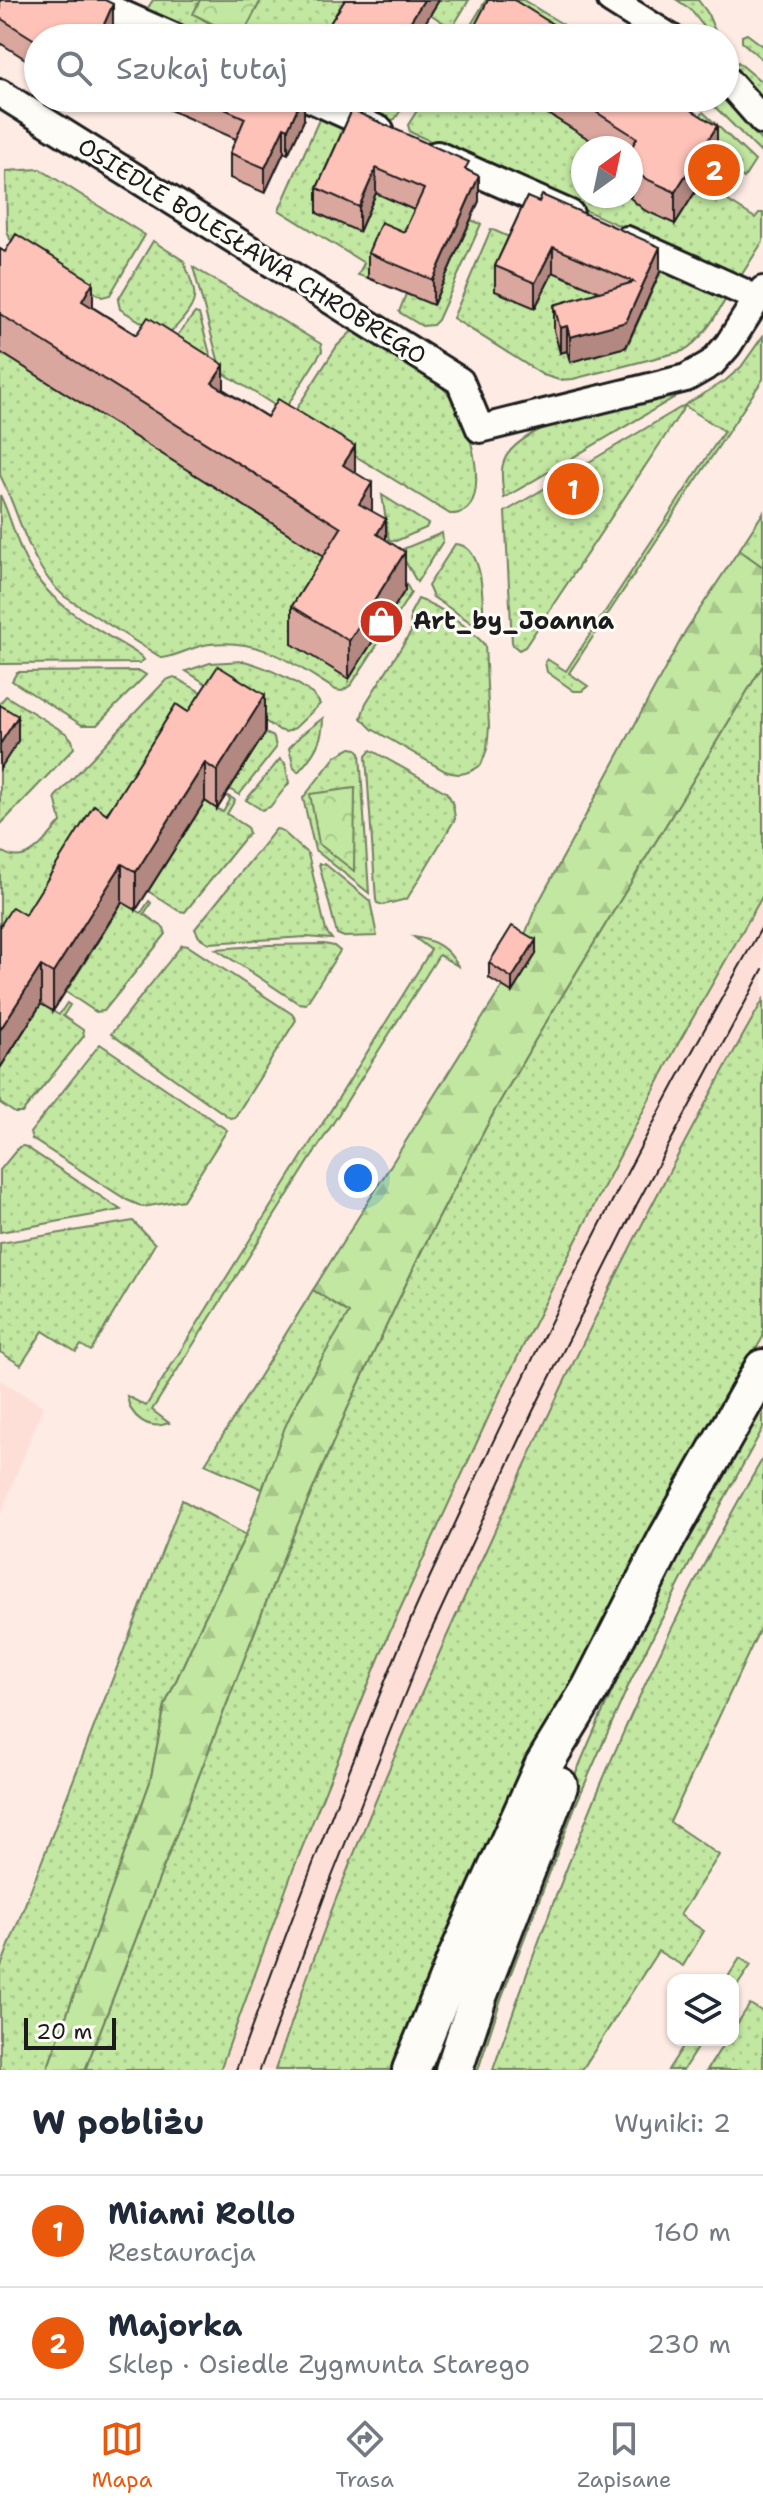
<!DOCTYPE html>
<html lang="pl">
<head>
<meta charset="utf-8">
<style>
	body { margin:0; font-family:"Shantell Sans",sans-serif; background:#f2f2f3; color:#1f2937 }
	.controls { position:absolute; right:24px; bottom:24px; display:grid; overflow:hidden; border-radius:16px; box-shadow:0 2px 6px #0004 }
	.controls button { width:72px; height:72px; display:grid; place-items:center; padding:0; border:0; border-bottom:2px solid #e0e1e3; background:#fff; color:#1f2937; font:40px sans-serif }
	.compass { position:absolute; left:571px; top:136px; width:72px; height:72px; border-radius:50%; background:#fff; box-shadow:0 2px 6px #0004; rotate:33deg }
	.scale { position:absolute; left:24px; bottom:20px; width:92px; box-sizing:border-box; padding-left:8px; border:4px solid #1c1c1c; border-top:0; font-size:22px; line-height:28px; white-space:nowrap; color:#1c1c1c; -webkit-text-stroke:6px #fdfcf7; paint-order:stroke }
	.you { position:absolute; left:358px; top:1178px; width:28px; height:28px; margin:-20px; border:6px solid #fff; border-radius:50%; background:#1a73e8; box-shadow:0 0 0 12px #1a73e833 }
	.badge { display:grid; place-items:center; width:52px; height:52px; border-radius:50%; background:#ea580c; color:#fff; font-size:26px; font-weight:700 }
	.pin { position:absolute; translate:-50% -50%; border:4px solid #fff; box-shadow:0 2px 8px #0006 }
	.list { margin:0; padding:0; list-style:none }
	h2 { display:flex; justify-content:space-between; align-items:center; height:104px; margin:0; padding:0 32px; font-size:34px }
	h2 small { font-size:26px; font-weight:400; color:#747a83 }
	.list li { display:grid; grid-template-columns:52px 1fr auto; gap:24px; align-items:center; box-sizing:border-box; height:112px; padding:0 32px; border-top:2px solid #e0e1e3 }
	.list b { display:block; font-size:30px; white-space:nowrap }
	.list p { margin:0; font-size:26px; white-space:nowrap; color:#747a83 }
	.list em { font-size:26px; font-style:normal; color:#747a83 }
	.icon { flex:none; width:44px; height:44px; fill:none; stroke:currentColor; stroke-width:2; stroke-linecap:round; stroke-linejoin:round }
	.map { position:relative; flex:none; width:763px; height:2070px; overflow:hidden }
	.search { position:absolute; background:#fff; box-shadow:0 2px 6px #0004; left:24px; right:24px; top:24px; height:88px; display:flex; align-items:center; gap:20px; box-sizing:border-box; padding:0 28px; border-radius:44px; color:#747a83; font-size:30px }
	.sheet { height:328px; background:#fff }
	nav { display:flex; justify-content:space-around; align-items:center; box-sizing:border-box; height:112px; border-top:2px solid #e0e1e3; background:#fff; font-size:22px; color:#747a83 }
	nav a { display:grid; justify-items:center; gap:4px }
	nav .on { color:#ea580c }
	.map>svg:first-child { display:block }
</style>
</head>
<body>
<div class="map">
<svg width="763" height="2070" viewBox="0 0 763 2070">
	<defs>
		<pattern id="grass-dots" width="8" height="8" patternUnits="userSpaceOnUse" patternTransform="scale(2)"><rect width="8" height="8" fill="#c2e7a1"/><path d="M2 2h.1M6 6h.1" fill="none" stroke="#a6c68a" stroke-width="1.8" stroke-linecap="round"/></pattern>
		<pattern id="forest-firs" width="22" height="20" patternUnits="userSpaceOnUse" patternTransform="scale(2)"><rect width="22" height="20" fill="#c2e7a1"/><path d="M5 1l3.5 6h-7zM16 11l3.5 6h-7z" fill="#a6c68a"/></pattern>
		<pattern id="park-crowns" width="20" height="18" patternUnits="userSpaceOnUse" patternTransform="scale(2)"><rect width="20" height="18" fill="#c2e7a1"/><path d="M2 6a3 3 0 1 1 6 0M12 15a3 3 0 1 1 6 0" fill="none" stroke="#a6c68a"/></pattern>
	</defs>
	<rect width="100%" height="100%" fill="#fdebe4"/>
	<filter id="ink" filterUnits="userSpaceOnUse"><feTurbulence type="fractalNoise" baseFrequency=".0125" numOctaves="2"/><feDisplacementMap in="SourceGraphic" scale="16" xChannelSelector="R" yChannelSelector="G"/><feConvolveMatrix kernelMatrix="1 2 1 2 8 2 1 2 1" color-interpolation-filters="sRGB"/></filter>
	<g filter="url(#ink)">
		<!-- built -->
		<g fill="#fddfd7">
			<polygon points="763,895 763,1000 723,1070 630,1247 545,1421 437,1656 337,1894 275,2070 220,2070 293,1870 390,1631 500,1392 585,1223 678,1044"/>
			<polygon points="0,1380 43,1406 0,1516"/>
		</g>
		<!-- grass -->
		<g fill="url(#grass-dots)" stroke="#6f825e" stroke-width="2">
			<polygon points="153,0 200,0 194,14 214,26 209,37 195,38 147,16 146,11"/>
			<polygon points="261,0 368,0 337,38 241,38"/>
			<polygon points="439,0 469,0 452,28 430,14"/>
			<polygon points="486,0 523,0 564,25 556,38 463,38"/>
			<polygon points="677,0 698,0 707,12 718,38 709,38 710,35 690,9"/>
			<polygon points="747,34 763,46 763,60 742,42 742,36"/>
			<polygon points="738,62 763,83 763,101 734,67"/>
			<polygon points="332,98 409,98 395,119 387,122"/>
			<polygon points="425,98 523,98 603,148 583,148 583,196 628,196 654,214 675,224 698,187 712,194 714,192 755,218 759,213 763,213 763,241 739,279 410,132 408,125"/>
			<polygon points="712,98 725,98 763,143 760,152 710,102"/>
			<polygon points="703,112 755,161 744,178 687,138"/>
			<polygon points="321,115 384,141 369,208 376,193 424,214 418,227 381,247 368,278 358,275 364,263 279,210"/>
			<polygon points="40,169 145,235 110,295 102,297 10,239 7,230 6,171"/>
			<polygon points="471,220 481,224 438,320 433,325 422,326 399,312 406,294 433,304"/>
			<path d="M491,229l27,12 28,44 7,-13 49,21 -42,60 41,-16 25,12 35,-78 -29,-13 98,34c-13,21 -25,46 -47,59l-110,28 -14,1 -16,-5 -90,-57z"/>
			<path d="M153,241l31,20c9,28 19,35 -2,59 -6,7 -10,12 -19,15l-43,-26 -2,-9z"/>
			<polygon points="193,267 321,344 322,351 287,406 279,408 225,374 220,367"/>
			<polygon points="195,313 199,314 212,361 177,336"/>
			<path d="M351,332l8,1 75,47c10,8 18,17 25,28 12,23 36,108 -9,106l-155,-95v-8l42,-65z"/>
			<polygon points="763,336 763,379 569,673 588,686 582,691 574,691 547,672 545,662 547,659 566,671 724,431 685,406 525,647 519,650 513,645 512,642 505,512 725,381 741,367"/>
			<path d="M0,352l341,214 8,113 56,-89 -15,-36 21,39 -60,92 -9,6 -6,-1c-42,-26 -74,-52 -126,-46 -17,2 -32,12 -48,14l-97,-61c-37,-32 -44,-81 -65,-122z"/>
			<path d="M676,393l-1,4 -171,101c-1,-11 -4,-24 -1,-34 4,-17 26,-29 40,-36z"/>
			<path d="M0,495c10,20 15,43 25,64 24,48 72,69 116,97l3,4 -5,3 -139,1z"/>
			<polygon points="382,495 428,524 426,528 396,541 389,540"/>
			<polygon points="763,513 763,567 739,550"/>
			<polygon points="442,533 443,541 417,582 401,554 403,549"/>
			<path d="M455,544c31,1 27,60 29,83l-5,1 -46,-31 -5,-11z"/>
			<path d="M418,599c24,8 50,28 67,46l4,82 -2,22 -6,16c-11,8 -22,12 -36,6l-73,-42 -11,-11 5,-15 45,-71 -1,-18z"/>
			<path d="M244,661c19,5 68,25 76,43l-25,24 -9,4 -7,-2 -93,-59 24,-8z"/>
			<polygon points="763,665 763,895 678,1044 585,1223 500,1392 390,1631 293,1870 220,2070 85,2070 284,1556 349,1405 422,1250 495,1110 534,1042"/>
			<polygon points="140,671 146,675 97,725 82,725 12,681 17,672"/>
			<path d="M174,677l43,24 -217,263v-111l3,-1c25,16 43,-14 58,-30l-6,-25 111,-117z"/>
			<polygon points="6,696 67,734 72,740 74,748 0,825 0,769 17,741 0,730 0,703"/>
			<path d="M323,718c0,23 -9,37 -25,54l-4,-4 -5,-20 12,-13z"/>
			<polygon points="265,733 274,737 276,748 239,795 229,789"/>
			<polygon points="351,748 357,749 360,753 369,893 315,850 303,798 336,756"/>
			<path d="M371,750l75,42c7,8 8,17 9,27l-48,80 -24,6 -6,-2 -1,-3 -10,-144z"/>
			<polygon points="280,759 285,763 289,783 270,807 262,810 246,800"/>
			<polygon points="226,795 235,800 227,814 247,827 249,833 185,912 179,911 148,891 205,801 223,812 230,800"/>
			<polygon points="276,829 281,830 308,854 326,931 332,939 306,937 209,943 199,937 195,929"/>
			<polygon points="319,864 325,864 370,901 377,936 344,937 337,934"/>
			<polygon points="149,901 151,903 144,914 164,928 166,934 104,1011 96,1012 66,992 123,902 141,913"/>
			<path d="M414,937c21,3 34,11 44,29l-19,-11 -287,455 17,13c-21,8 -39,-6 -42,-27l19,10 285,-456z"/>
			<polygon points="324,944 334,946 340,951 306,1004 298,1003 216,949 268,945"/>
			<polygon points="182,945 188,946 292,1014 296,1020 235,1117 230,1118 111,1034"/>
			<path d="M763,1000v337l-96,165 -101,190 -34,70 -132,308h-125c21,-59 40,-119 63,-176 47,-120 99,-238 153,-355 83,-183 172,-364 272,-539z"/>
			<polygon points="67,1003 70,1005 63,1016 83,1030 84,1036 22,1113 15,1113 0,1103 0,1068 41,1004 59,1015"/>
			<polygon points="100,1044 227,1130 183,1200 143,1207 127,1200 32,1139 30,1133"/>
			<polygon points="23,1146 26,1147 121,1210 0,1232 0,1170 19,1147"/>
			<polygon points="133,1221 155,1244 91,1351 81,1345 76,1352 43,1331 21,1365 0,1352 0,1243"/>
			<polygon points="313,1290 350,1313 298,1399 262,1489 205,1464"/>
			<path d="M763,1402v26l-66,121 -67,133 -54,122 -75,195 -23,71h-14c48,-131 93,-263 153,-389 44,-95 96,-187 146,-279z"/>
			<path d="M763,1458v164l-93,200 49,33 -39,60 24,16 -21,35 -25,-15 -76,119h-89c72,-211 157,-420 270,-612z"/>
			<polygon points="182,1500 246,1535 204,1619 165,1705 150,1782 47,2070 0,2070 0,1969"/>
			<polygon points="740,1958 751,1965 733,1992 733,1980 726,1980"/>
			<polygon points="750,2004 763,2012 763,2070 707,2070 726,2040 733,2040 733,2030"/>
			<polygon points="687,2040 702,2040 683,2070 668,2070"/>
		</g>
		<!-- forest -->
		<polygon fill="url(#forest-firs)" stroke="#6f825e" stroke-width="2" points="739,550 763,567 763,665 534,1042 495,1110 422,1250 349,1405 284,1556 85,2070 47,2070 150,1782 165,1705 204,1619 246,1535 285,1427 298,1399 349,1313 313,1290 500,990 503,986 512,992 521,945 535,909 686,630"/>
		<!-- park -->
		<g fill="url(#park-crowns)" stroke="#6f825e" stroke-width="2">
			<polygon points="200,0 261,0 241,38 193,14"/>
			<polygon points="355,788 354,871 319,844 310,794"/>
		</g>
		<g fill="none" stroke-linecap="round" stroke-linejoin="round">
			<defs>
				<g id="street">
					<polyline points="90,0 176,38"/>
					<polyline points="611,0 671,38"/>
					<polyline points="725,78 763,121"/>
					<polyline points="0,93 460,381 480,429 686,378 712,363 728,345 763,290"/>
					<polyline points="309,98 380,130"/>
					<polyline points="437,155 570,214"/>
					<polyline points="627,240 741,291"/>
				</g>
				<g id="secondary">
					<polyline points="411,2070 456,1959 543,1766 590,1689 667,1538 763,1368"/>
					<polyline points="454,2070 479,1994 559,1786"/>
				</g>
			</defs>
			<!-- street casing -->
			<use href="#street" stroke="#1c1c1c" stroke-width="32"/>
			<!-- secondary casing -->
			<use href="#secondary" stroke="#1c1c1c" stroke-width="42"/>
			<!-- street -->
			<use href="#street" stroke="#fdfcf7" stroke-width="26"/>
			<!-- secondary -->
			<use href="#secondary" stroke="#fdfcf7" stroke-width="36"/>
			<!-- tram -->
			<g stroke="#1c1c1c" stroke-width="2">
				<path d="M236,2070c53,-145 107,-289 167,-432 19,-47 42,-92 63,-138 90,-197 190,-388 297,-575"/>
				<polyline points="260,2070 329,1884 424,1646 533,1411 637,1204 763,969"/>
			</g>
		</g>
		<!-- wall -->
		<g fill="#daa79e" stroke="#1c1c1c" stroke-width="2">
			<polygon points="0,0 113,29 38,38 38,67 0,43"/>
			<polygon points="345,0 439,0 416,38 327,38 327,28"/>
			<polygon points="154,98 304,98 304,120 288,154 284,152 265,193 230,178 230,153 236,139 154,103"/>
			<polygon points="523,98 672,98 717,157 675,224 644,210 628,196 631,196 631,148 603,148"/>
			<polygon points="352,110 469,171 479,201 433,305 368,278 368,253 404,232 414,210 376,193 359,232 317,213 317,188"/>
			<polygon points="527,197 660,272 626,347 570,362 567,351 560,353 554,330 554,305 600,292 553,272 535,308 495,291 495,266"/>
			<polygon points="0,249 355,472 372,511 386,540 405,590 349,679 292,644 292,606 324,556 0,352"/>
			<polygon points="188,712 265,733 217,809 205,801 136,910 122,902 53,1011 41,1004 0,1068 0,926 25,915"/>
			<polygon points="536,954 512,992 489,978 489,963"/>
		</g>
		<!-- shaded-wall -->
		<g fill="#b28881" stroke="#1c1c1c" stroke-width="2">
			<polygon points="424,0 439,0 416,38 400,38"/>
			<polygon points="113,4 113,29 109,38 98,38"/>
			<polygon points="302,98 304,98 304,120 288,154 288,129"/>
			<polygon points="717,126 717,157 675,224 675,192"/>
			<polygon points="284,127 284,152 265,193 265,168"/>
			<polygon points="376,168 376,193 359,232 359,207"/>
			<polygon points="479,176 479,201 433,305 433,280"/>
			<polygon points="553,247 553,272 535,308 535,283"/>
			<polygon points="660,247 660,272 626,347 570,362 570,337 626,322"/>
			<polygon points="93,282 93,320 82,301"/>
			<polygon points="567,326 567,351 560,353 560,328"/>
			<polygon points="224,365 224,403 212,383"/>
			<polygon points="355,446 355,484 343,465"/>
			<polygon points="372,483 372,521 359,504"/>
			<polygon points="386,519 386,557 377,534"/>
			<polygon points="405,552 405,590 349,679 349,641"/>
			<polygon points="265,695 265,733 217,809 217,771"/>
			<polygon points="18,716 18,741 0,769 0,744"/>
			<polygon points="205,763 205,801 136,910 136,872"/>
			<polygon points="122,864 122,902 53,1011 53,973"/>
			<polygon points="536,940 536,954 512,992 512,978"/>
			<polygon points="41,966 41,1004 0,1068 0,1030"/>
		</g>
		<!-- building -->
		<g fill="#fec2b8" stroke="#1c1c1c" stroke-width="2">
			<polygon points="0,0 105,0 113,4 98,38 99,38 38,38 38,42 0,18"/>
			<polygon points="345,0 424,0 400,38 332,38 330,35 332,32 327,28"/>
			<polygon points="488,0 514,0 575,38 478,38 471,33"/>
			<polygon points="165,27 192,38 160,38"/>
			<polygon points="200,98 302,98 288,129 284,127 265,168 230,153 245,118"/>
			<polygon points="574,98 672,98 717,126 675,192 644,178 631,167 631,148 637,138"/>
			<polygon points="352,110 469,162 465,169 479,176 433,280 368,253 381,222 404,232 424,189 376,168 359,207 317,188"/>
			<polygon points="542,195 660,247 626,322 570,337 567,326 560,328 554,305 634,282 553,247 535,283 495,266 527,197 539,202"/>
			<polygon points="16,234 93,282 82,301 136,335 148,317 224,365 212,383 267,417 278,399 355,446 343,465 372,483 359,504 386,519 377,534 405,552 349,641 292,606 341,528 0,314 0,249 5,252"/>
			<polygon points="218,666 265,695 217,771 205,763 136,872 122,864 53,973 41,966 0,1030 0,926 12,907 25,915 94,805 107,814 176,704 188,712"/>
			<polygon points="0,705 18,716 0,744"/>
			<polygon points="512,926 536,940 512,978 489,963"/>
		</g>
	</g>
	<!-- icons -->
	<defs>
		<symbol id="shop-disc" viewBox="-11 -11 22 22"><circle r="9.5" fill="#c8321e" stroke="#fdfcf7"/><path d="M-5-2.5h2.3a2.7 3.5 0 0 1 5.4 0H5L5.5 6h-11ZM-1.5-2.5h3a1.5 2.3 0 0 0-3 0Z" fill="#fff"/></symbol>
	</defs>
	<g fill-rule="evenodd">
		<use href="#shop-disc" x="356" y="596" width="51" height="51"/>
	</g>
	<g text-anchor="middle" dominant-baseline="central" stroke-width="6" stroke-linejoin="round" paint-order="stroke">
		<!-- street labels -->
		<g font-size="24" fill="#1c1c1c" stroke="#fdfcf7">
			<text transform="translate(252 251) rotate(32)">OSIEDLE BOLESŁAWA CHROBREGO</text>
		</g>
		<!-- poi labels -->
		<g font-size="24" font-weight="bold" fill="#1c1c1c" stroke="#fdfcf7" text-anchor="start">
			<text x="413" y="621">Art_by_Joanna</text>
		</g>
	</g>
</svg>
<div class="controls">
<button><svg class="icon" aria-label="layers" viewBox="0 0 24 24"><path d="M12 4l9 5-9 5-9-5zM3 14l9 5 9-5"/></svg></button>
</div>
<svg class="compass" viewBox="-18 -18 36 36"><path d="M0-13l5 13h-10z" fill="#e53935"/><path d="M0 13l5-13h-10z" fill="#747a83"/></svg>
<div class="scale">20 m</div>
<div class="you"></div>
<div class="pin badge" style="left:573px;top:489px">1</div>
<div class="pin badge" style="left:714px;top:170px">2</div>
<div class="search"><svg class="icon" aria-label="search" viewBox="0 0 24 24"><circle cx="10" cy="10" r="6"/><path d="M15 15l6 6"/></svg>Szukaj tutaj</div>
</div>
<section class="sheet">
<h2>W pobliżu<small>Wyniki: 2</small></h2>
<ul class="list">
<li><span class="badge">1</span><div><b>Miami Rollo</b><p>Restauracja</p></div><em>160 m</em></li>
<li><span class="badge">2</span><div><b>Majorka</b><p>Sklep · Osiedle Zygmunta Starego</p></div><em>230 m</em></li>
</ul>
</section>
<nav>
<a class="on"><svg class="icon" aria-label="map" viewBox="0 0 24 24"><path d="M3 6l6-2 6 2 6-2v14l-6 2-6-2-6 2zM9 4v14M15 6v14"/></svg>Mapa</a>
<a><svg class="icon" aria-label="directions" viewBox="0 0 24 24"><path d="M12 3l9 9-9 9-9-9zM9 14v-3h6M13 9l2 2-2 2"/></svg>Trasa</a>
<a><svg class="icon" aria-label="saved" viewBox="0 0 24 24"><path d="M7 4h10v16l-5-4-5 4z"/></svg>Zapisane</a>
</nav>
</body>
</html>
